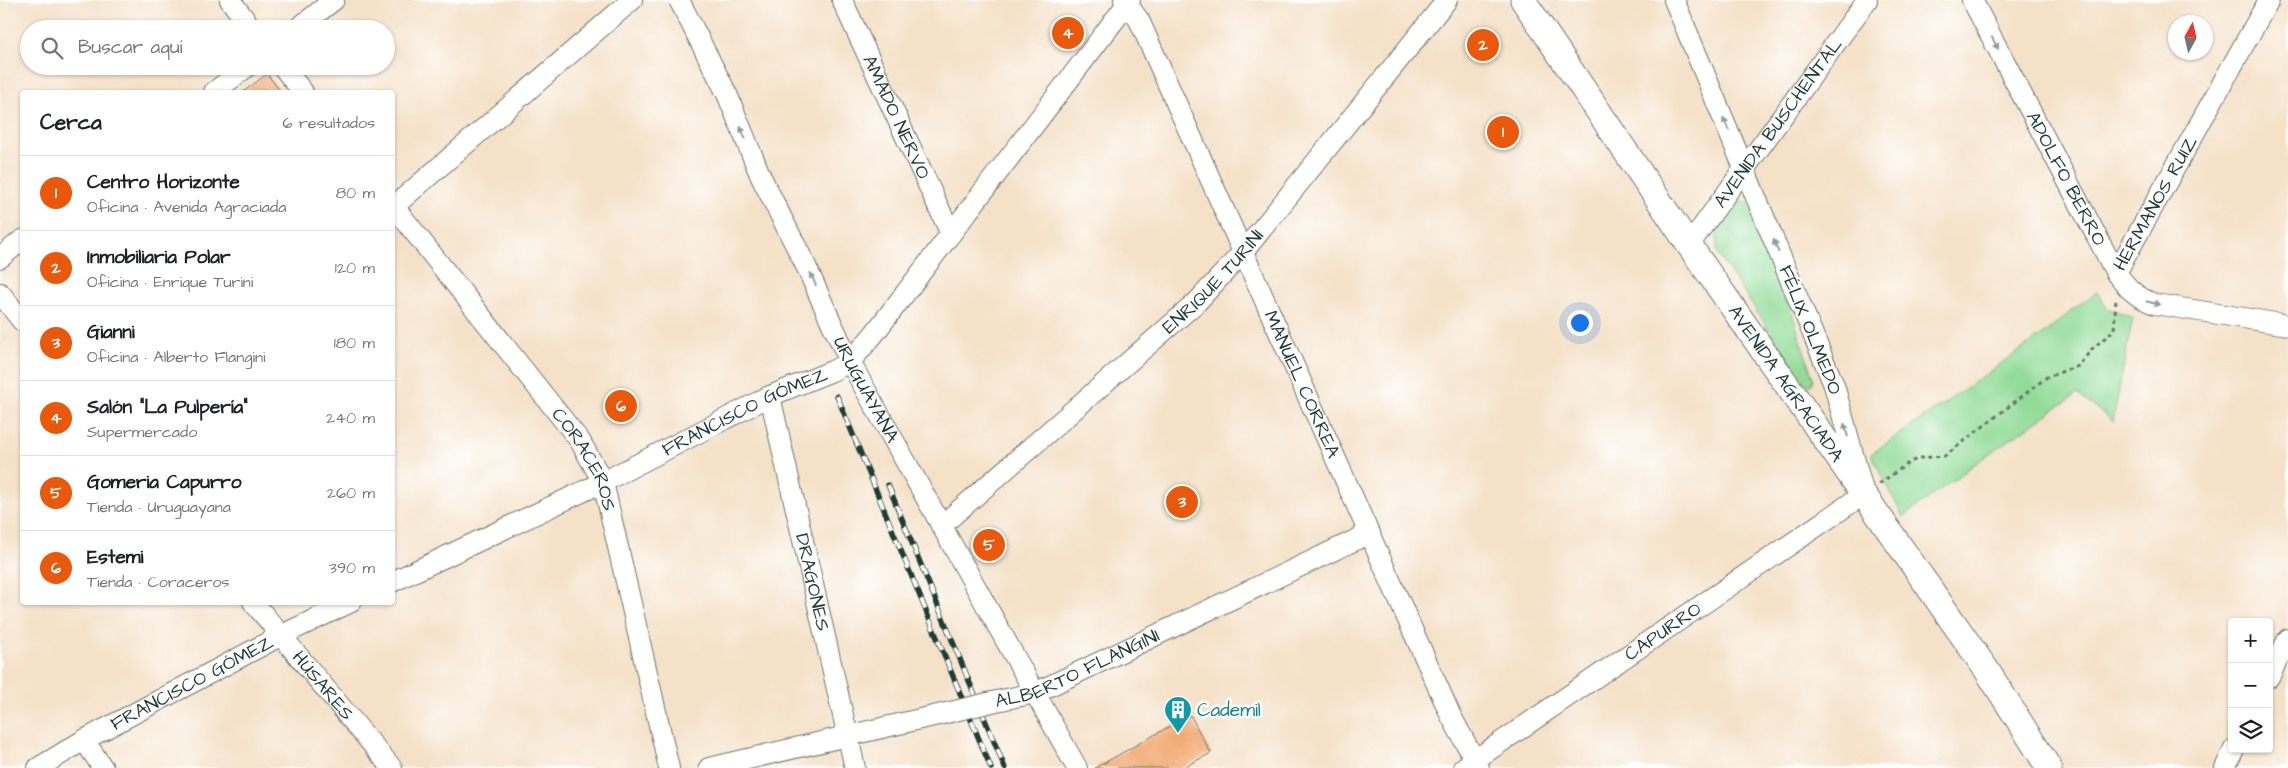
<!DOCTYPE html>
<html lang="es">
<head>
<meta charset="utf-8">
<style>
	body { margin:0; font-family:"Architects Daughter",sans-serif; background:#f6f6f6; color:#202124 }
	.controls { position:absolute; right:15px; bottom:15px; display:grid; overflow:hidden; border-radius:5px; box-shadow:0 1px 4px #0004 }
	.controls button { width:45px; height:45px; display:grid; place-items:center; padding:0; border:0; border-bottom:1px solid #e0e0e0; background:#fff; color:#202124; font:25px sans-serif }
	.compass { position:absolute; left:2168px; top:15px; width:45px; height:45px; border-radius:50%; background:#fff; box-shadow:0 1px 4px #0004; rotate:8deg }
	.you { position:absolute; left:1579px; top:322px; width:18px; height:18px; margin:-12px; border:4px solid #fff; border-radius:50%; background:#1a73e8; box-shadow:0 0 0 8px #1a73e833 }
	.badge { display:grid; place-items:center; width:32px; height:32px; border-radius:50%; background:#ea580c; color:#fff; font-size:16px; font-weight:700 }
	.pin { position:absolute; translate:-50% -50%; border:2px solid #fff; box-shadow:0 1px 5px #0006 }
	.list { margin:0; padding:0; list-style:none }
	h2 { display:flex; justify-content:space-between; align-items:center; height:65px; margin:0; padding:0 20px; font-size:21px }
	h2 small { font-size:16px; font-weight:400; color:#757577 }
	.list li { display:grid; grid-template-columns:32px 1fr auto; gap:15px; align-items:center; box-sizing:border-box; height:75px; padding:0 20px; border-top:1px solid #e0e0e0 }
	.list b { display:block; font-size:19px; white-space:nowrap }
	.list p { margin:0; font-size:16px; white-space:nowrap; color:#757577 }
	.list em { font-size:16px; font-style:normal; color:#757577 }
	.icon { flex:none; width:28px; height:28px; fill:none; stroke:currentColor; stroke-width:2; stroke-linecap:round; stroke-linejoin:round }
	.map { position:relative; flex:none; width:2288px; height:768px; overflow:hidden }
	.search { position:absolute; background:#fff; box-shadow:0 1px 4px #0004; left:20px; top:20px; width:375px; height:55px; display:flex; align-items:center; gap:12px; box-sizing:border-box; padding:0 18px; border-radius:28px; color:#757577; font-size:19px }
	.panel { position:absolute; background:#fff; box-shadow:0 1px 4px #0004; left:20px; top:90px; width:375px; height:515px; border-radius:5px }
	.map>svg:first-child { display:block }
</style>
</head>
<body>
<div class="map">
<svg width="2288" height="768" viewBox="0 0 2288 768">
	<rect width="100%" height="100%" fill="#fff"/>
	<filter id="ink" filterUnits="userSpaceOnUse"><feTurbulence type="fractalNoise" baseFrequency=".02" numOctaves="2"/><feDisplacementMap in="SourceGraphic" scale="10" xChannelSelector="R" yChannelSelector="G"/><feConvolveMatrix kernelMatrix="1 2 1 2 8 2 1 2 1" color-interpolation-filters="sRGB"/></filter>
	<filter id="wash" filterUnits="userSpaceOnUse"><feTurbulence type="fractalNoise" baseFrequency=".0096" numOctaves="4" result="noise"/><feDisplacementMap in="SourceGraphic" scale="20" xChannelSelector="R" yChannelSelector="G"/><feGaussianBlur stdDeviation="1.12" result="paint"/><feColorMatrix in="noise" values="0 0 0 0 0 0 0 0 0 0 0 0 0 0 0 0 0 1.4 0 .05"/><feComposite in="paint" operator="in"/></filter>
	<g filter="url(#wash)">
		<rect width="100%" height="100%" fill="#f4e1c7"/>
		<!-- green -->
		<g fill="#91db97" stroke="#588c66">
			<path d="M1739,200l9,2 39,95 26,82 -2,6 -5,-1 -88,-129c-6,-22 6,-35 18,-53z"/>
			<polygon points="2097,292 2107,308 2133,317 2113,421 2077,394 1983,458 1903,517 1871,454 2048,331 2072,310"/>
		</g>
		<g id="blocks">
			<!-- building -->
			<g fill="#f2aa74">
				<polygon points="267,74 281,92 243,92"/>
				<polygon points="625,396 630,412 617,416 612,400"/>
				<polygon points="1190,715 1211,753 1182,768 1095,768"/>
			</g>
		</g>
	</g>
	<g filter="url(#ink)">
		<use href="#blocks" fill-opacity="0" stroke="#6a7667" stroke-width="1"/>
		<g fill="none" stroke-linecap="round" stroke-linejoin="round">
			<defs>
				<g id="minor">
					<polyline points="230,0 252,29"/>
					<path id="s1" d="M842,0l109,234"/>
					<path id="s2" d="M1124,0l15,20 312,696 28,52"/>
					<path id="s3" d="M1972,0l144,273c11,15 21,25 39,31l133,21"/>
					<polyline points="297,29 334,0"/>
					<polyline points="282,66 303,92"/>
					<polyline points="214,92 248,66"/>
					<path id="s4" d="M392,204l188,237 23,41 66,286"/>
					<polyline points="392,208 632,0"/>
					<path id="s5" d="M1689,245l178,-245"/>
					<polyline points="0,258 22,240"/>
					<path id="s6" d="M2116,273l153,-273"/>
					<polyline points="0,293 22,321"/>
					<path id="s7" d="M832,324l18,38 227,406"/>
					<path id="s8" d="M770,396l85,372"/>
					<path id="s9" d="M941,526l255,-223 48,-52 203,-251"/>
					<path id="s10" d="M392,582l211,-100 167,-86 62,-25 18,-9 24,-28 256,-334"/>
					<path id="s11" d="M253,602l139,166"/>
					<polyline points="2269,677 2288,639"/>
					<path id="s12" d="M992,702l43,-9 335,-160"/>
					<polyline points="84,740 103,768"/>
					<path id="s13" d="M38,768l46,-28 196,-104 71,-34"/>
					<polyline points="709,768 942,714"/>
					<path id="s14" d="M1463,768l401,-274 -30,-109 -160,-385"/>
					<polyline points="2225,768 2234,749"/>
				</g>
				<g id="major">
					<path id="s15" d="M1523,0l166,245 297,424 63,99"/>
				</g>
			</defs>
			<!-- minor casing -->
			<use href="#minor" stroke="#6a7667" stroke-width="22"/>
			<!-- major casing -->
			<use href="#major" stroke="#6a7667" stroke-width="27"/>
			<!-- path -->
			<polyline stroke="#6a7667" stroke-width="3" stroke-dasharray="4 4" stroke-linecap="butt" points="1879,484 1910,462 1920,458 1945,456 2047,377 2078,366 2093,348 2114,330 2116,299"/>
			<!-- minor -->
			<use href="#minor" stroke="#fff" stroke-width="20"/>
			<!-- major -->
			<use href="#major" stroke="#fff" stroke-width="25"/>
			<defs>
				<g id="rail">
					<polyline points="837,396 991,768"/>
					<polyline points="888,485 1005,768"/>
				</g>
			</defs>
			<!-- rail casing -->
			<use href="#rail" stroke="#1f3d34" stroke-width="5.5"/>
			<!-- rail -->
			<use href="#rail" stroke="#fff" stroke-width="4" stroke-dasharray="11" stroke-linecap="butt"/>
			<defs>
				<g id="minor-bridge">
					<polyline points="679,0 727,94 761,177 806,266 832,324"/>
					<polyline points="942,714 992,702"/>
				</g>
			</defs>
			<!-- minor-bridge casing -->
			<use href="#minor-bridge" stroke="#6a7667" stroke-width="22" stroke-linecap="butt"/>
			<!-- minor-bridge -->
			<use href="#minor-bridge" stroke="#fff" stroke-width="20"/>
		</g>
		<!-- one-way arrows -->
		<defs><path id="oneway-solid" d="M-6-.8H1V-3.2L6.5 0L1 3.2V.8H-6Z" transform="scale(1.25)"/></defs>
		<g fill="#8f9e9a">
			<use href="#oneway-solid" transform="translate(1995 43) rotate(62)"/>
			<use href="#oneway-solid" transform="translate(1726 124) rotate(-113)"/>
			<use href="#oneway-solid" transform="translate(743 133) rotate(-112)"/>
			<use href="#oneway-solid" transform="translate(1776 246) rotate(-112)"/>
			<use href="#oneway-solid" transform="translate(813 279) rotate(-114)"/>
			<use href="#oneway-solid" transform="translate(2153 303) rotate(14)"/>
			<use href="#oneway-solid" transform="translate(1846 430) rotate(-105)"/>
		</g>
	</g>
	<!-- icons -->
	<defs>
		<symbol id="building-pin" viewBox="-11 -11 22 30"><path d="M0 17L-7.5 6A9.5 9.5 0 1 1 7.5 6Z" fill="#0f9aa8" stroke="#fff"/><path d="M-4-6H4V6H1V3H-1V6H-4ZM-2.5-4.3h1.7v1.8h-1.7ZM.8-4.3h1.7v1.8H.8ZM-2.5-1h1.7V.8h-1.7ZM.8-1h1.7V.8H.8Z" fill="#fff"/></symbol>
	</defs>
	<g fill-rule="evenodd">
		<use href="#building-pin" x="1162" y="694" width="32" height="43"/>
	</g>
	<g text-anchor="middle" dominant-baseline="central" stroke-width="5" stroke-linejoin="round" paint-order="stroke">
		<!-- street labels -->
		<g font-size="19" fill="#1f3d34" stroke="#fff">
			<text stroke="none"><textPath href="#s1" startOffset="129">AMADO NERVO</textPath></text>
			<text stroke="none"><textPath href="#s5" startOffset="151">AVENIDA BUSCHENTAL</textPath></text>
			<text stroke="none"><textPath href="#s3" startOffset="202">ADOLFO BERRO</textPath></text>
			<text stroke="none"><textPath href="#s6" startOffset="80">HERMANOS RUIZ</textPath></text>
			<text stroke="none"><textPath href="#s9" startOffset="366">ENRIQUE TURINI</textPath></text>
			<text transform="translate(1810 330) rotate(68)">FÉLIX OLMEDO</text>
			<text stroke="none"><textPath href="#s2" startOffset="424">MANUEL CORREA</textPath></text>
			<text stroke="none"><textPath href="#s15" startOffset="465">AVENIDA AGRACIADA</textPath></text>
			<text stroke="none"><textPath href="#s7" startOffset="74">URUGUAYANA</textPath></text>
			<text stroke="none"><textPath href="#s10" startOffset="392">FRANCISCO GÓMEZ</textPath></text>
			<text stroke="none"><textPath href="#s4" startOffset="321">CORACEROS</textPath></text>
			<text stroke="none"><textPath href="#s8" startOffset="191">DRAGONES</textPath></text>
			<text stroke="none"><textPath href="#s14" startOffset="242">CAPURRO</textPath></text>
			<text stroke="none"><textPath href="#s12" startOffset="92">ALBERTO FLANGINI</textPath></text>
			<text stroke="none"><textPath href="#s13" startOffset="176">FRANCISCO GÓMEZ</textPath></text>
			<text stroke="none"><textPath href="#s11" startOffset="109">HÚSARES</textPath></text>
		</g>
		<!-- culture labels -->
		<g font-size="19" fill="#0d838f" stroke="#fff" text-anchor="start">
			<text x="1197" y="710">Cademil</text>
		</g>
	</g>
</svg>
<div class="controls">
<button>+</button>
<button>−</button>
<button><svg class="icon" aria-label="layers" viewBox="0 0 24 24"><path d="M12 4l9 5-9 5-9-5zM3 14l9 5 9-5"/></svg></button>
</div>
<svg class="compass" viewBox="-18 -18 36 36"><path d="M0-13l5 13h-10z" fill="#e53935"/><path d="M0 13l5-13h-10z" fill="#757577"/></svg>
<div class="you"></div>
<div class="pin badge" style="left:1503px;top:132px">1</div>
<div class="pin badge" style="left:1483px;top:45px">2</div>
<div class="pin badge" style="left:1182px;top:502px">3</div>
<div class="pin badge" style="left:1068px;top:33px">4</div>
<div class="pin badge" style="left:989px;top:545px">5</div>
<div class="pin badge" style="left:621px;top:406px">6</div>
<div class="search"><svg class="icon" aria-label="search" viewBox="0 0 24 24"><circle cx="10" cy="10" r="6"/><path d="M15 15l6 6"/></svg>Buscar aquí</div>
<section class="panel">
<h2>Cerca<small>6 resultados</small></h2>
<ul class="list">
<li><span class="badge">1</span><div><b>Centro Horizonte</b><p>Oficina · Avenida Agraciada</p></div><em>80 m</em></li>
<li><span class="badge">2</span><div><b>Inmobiliaria Polar</b><p>Oficina · Enrique Turini</p></div><em>120 m</em></li>
<li><span class="badge">3</span><div><b>Gianni</b><p>Oficina · Alberto Flangini</p></div><em>180 m</em></li>
<li><span class="badge">4</span><div><b>Salón &quot;La Pulpería&quot;</b><p>Supermercado</p></div><em>240 m</em></li>
<li><span class="badge">5</span><div><b>Gomeria Capurro</b><p>Tienda · Uruguayana</p></div><em>260 m</em></li>
<li><span class="badge">6</span><div><b>Estemi</b><p>Tienda · Coraceros</p></div><em>390 m</em></li>
</ul>
</section>
</div>
</body>
</html>
